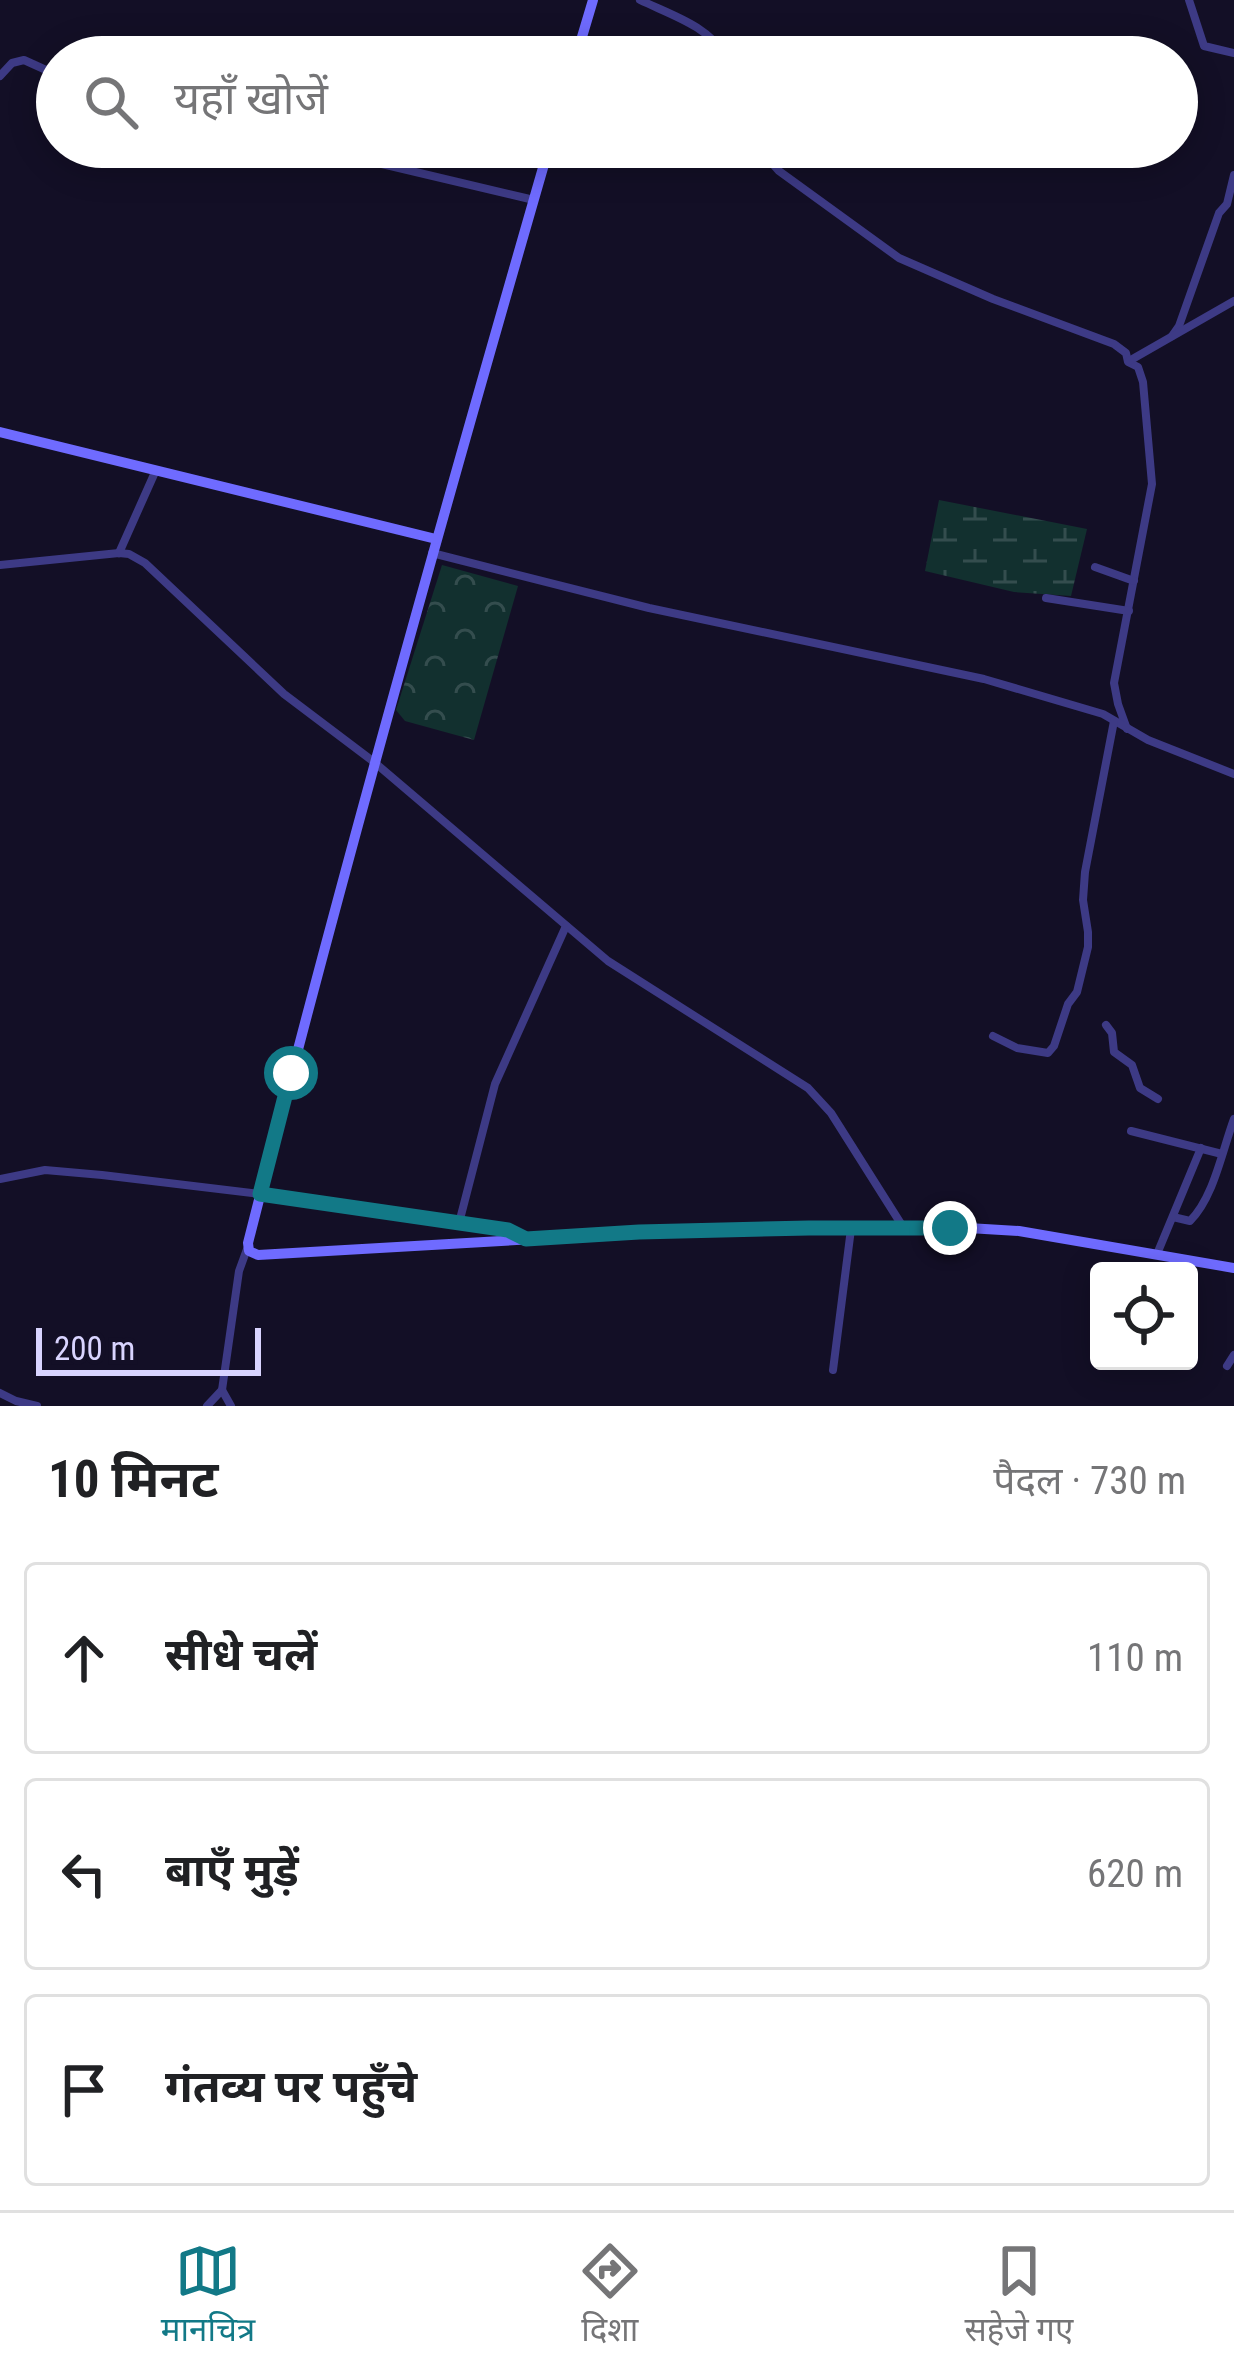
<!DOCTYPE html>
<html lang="hi">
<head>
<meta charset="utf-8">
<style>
	body { margin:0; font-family:"Roboto Condensed","Noto Sans Devanagari",sans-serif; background:#f6f6f6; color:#202124 }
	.controls { position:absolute; right:36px; bottom:36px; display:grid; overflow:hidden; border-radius:12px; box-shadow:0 6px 30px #0003 }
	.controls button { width:108px; height:108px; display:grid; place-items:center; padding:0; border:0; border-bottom:3px solid #e0e0e0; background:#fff; color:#202124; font:60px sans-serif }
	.scale { position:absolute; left:36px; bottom:30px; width:225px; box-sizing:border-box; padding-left:12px; border:6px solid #d9d4ff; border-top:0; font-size:33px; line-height:42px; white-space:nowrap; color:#d9d4ff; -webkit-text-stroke:9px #130f26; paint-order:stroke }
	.stop { position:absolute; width:36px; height:36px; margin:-27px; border:9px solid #127987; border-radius:50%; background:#fff }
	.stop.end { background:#127987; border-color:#fff; box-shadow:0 3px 12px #0008 }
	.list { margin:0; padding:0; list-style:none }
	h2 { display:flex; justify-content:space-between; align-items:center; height:156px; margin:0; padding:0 48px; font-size:51px }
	h2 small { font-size:39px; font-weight:400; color:#757577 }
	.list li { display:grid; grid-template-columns:78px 1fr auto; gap:36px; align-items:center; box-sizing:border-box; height:192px; margin:0 24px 24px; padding:0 24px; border:3px solid #e0e0e0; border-radius:12px }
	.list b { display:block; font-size:45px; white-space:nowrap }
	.list em { font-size:39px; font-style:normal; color:#757577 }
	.icon { flex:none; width:66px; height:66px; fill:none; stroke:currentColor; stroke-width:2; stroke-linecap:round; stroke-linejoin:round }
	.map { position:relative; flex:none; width:1234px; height:1406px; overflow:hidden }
	.search { position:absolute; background:#fff; box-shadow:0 6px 30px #0003; left:36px; right:36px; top:36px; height:132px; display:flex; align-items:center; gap:30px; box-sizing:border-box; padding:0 42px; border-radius:66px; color:#757577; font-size:45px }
	.sheet { height:804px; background:#fff }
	nav { display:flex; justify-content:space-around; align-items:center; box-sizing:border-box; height:168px; border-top:3px solid #e0e0e0; background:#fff; font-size:33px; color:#757577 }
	nav a { display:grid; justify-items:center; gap:6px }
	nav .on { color:#127987 }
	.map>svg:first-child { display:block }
</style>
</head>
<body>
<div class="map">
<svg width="1234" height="1406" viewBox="0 0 1234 1406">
	<defs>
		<pattern id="forest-crowns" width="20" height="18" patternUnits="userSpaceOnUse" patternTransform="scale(3)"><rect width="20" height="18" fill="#12302f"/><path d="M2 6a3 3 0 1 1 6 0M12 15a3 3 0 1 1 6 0" fill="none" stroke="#344d4e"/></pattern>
		<pattern id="wetland-marsh" width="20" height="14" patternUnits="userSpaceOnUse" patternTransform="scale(3)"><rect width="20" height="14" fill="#12302f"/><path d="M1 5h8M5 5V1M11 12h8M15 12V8" fill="none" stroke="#344d4e"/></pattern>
	</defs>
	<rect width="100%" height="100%" fill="#130f26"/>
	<!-- forest -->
	<polygon fill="url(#forest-crowns)" points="442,565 518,586 474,740 405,721 396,710"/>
	<!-- wetland -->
	<polygon fill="url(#wetland-marsh)" points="939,500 1087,529 1071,596 1014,592 925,571"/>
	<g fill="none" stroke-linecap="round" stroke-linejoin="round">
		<!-- street -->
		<g stroke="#3d3a85" stroke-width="8">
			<path d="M640,0c31,15 69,26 86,57"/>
			<polyline points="1189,0 1204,46 1234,53"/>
			<polyline points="0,76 12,63 24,60 57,75"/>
			<polyline points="310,147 534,200"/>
			<polyline points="758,147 779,171 899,258 993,299 1114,344 1126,353 1128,362 1138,367 1143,382 1152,484 1114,683 1118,704 1127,729"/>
			<polyline points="1172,336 1179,326 1219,213 1227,204 1234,175"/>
			<polyline points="1129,361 1234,301"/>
			<polyline points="119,553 156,470"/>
			<polyline points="432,553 649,608 984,679 1103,714 1148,740 1234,774"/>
			<polyline points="0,565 119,553 129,554 145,563 284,694 374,762 608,961 808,1088 831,1113 903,1227"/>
			<polyline points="1095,567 1134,581"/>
			<polyline points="1046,598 1129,611"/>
			<polyline points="1106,1025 1112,1033 1114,1052 1132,1065 1140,1088 1158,1099"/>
			<polyline points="993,1036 1017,1048 1048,1053 1054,1046 1068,1004 1077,992 1088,947 1088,932 1083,900 1085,872 1114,721"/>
			<polyline points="1131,1131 1222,1154"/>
			<polyline points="0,1179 45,1170 102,1175 260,1194 508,1230 525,1238"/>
			<path d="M1173,1217l17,4c24,-24 32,-70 44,-102"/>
			<polyline points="459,1223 495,1084 566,926"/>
			<polyline points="1157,1254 1201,1148"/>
			<polyline points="1227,1366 1234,1355"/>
			<polyline points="833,1370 851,1229"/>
			<polyline points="0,1393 16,1401 37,1406"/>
			<polyline points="207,1406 222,1390"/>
			<polyline points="231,1406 222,1390 239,1271 247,1249"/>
		</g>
		<!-- secondary -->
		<g stroke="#6f6bff" stroke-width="10">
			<polyline points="576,57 593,0"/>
			<path d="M549,147c-105,364 -208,729 -301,1096l1,8 9,4 381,-22 170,-5h159l51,3 215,37"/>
			<polyline points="0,432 436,539"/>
		</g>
	</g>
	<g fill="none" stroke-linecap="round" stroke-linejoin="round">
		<!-- route -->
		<polyline stroke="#127987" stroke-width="15" points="291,1073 260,1194 508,1230 526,1239 639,1232 809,1228 950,1228"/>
	</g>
</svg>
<div class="controls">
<button><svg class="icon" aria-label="locate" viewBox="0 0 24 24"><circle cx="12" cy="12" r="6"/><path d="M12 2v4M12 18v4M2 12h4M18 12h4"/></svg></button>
</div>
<div class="scale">200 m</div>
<div class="stop" style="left:291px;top:1073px"></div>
<div class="stop end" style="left:950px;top:1228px"></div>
<div class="search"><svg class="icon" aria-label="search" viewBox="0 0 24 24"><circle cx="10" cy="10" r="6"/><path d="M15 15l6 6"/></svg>यहाँ खोजें</div>
</div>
<section class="sheet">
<h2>10 मिनट<small>पैदल · 730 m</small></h2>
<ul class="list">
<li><svg class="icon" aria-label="ahead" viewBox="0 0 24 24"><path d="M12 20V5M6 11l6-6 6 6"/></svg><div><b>सीधे चलें</b></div><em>110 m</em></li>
<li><svg class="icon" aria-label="left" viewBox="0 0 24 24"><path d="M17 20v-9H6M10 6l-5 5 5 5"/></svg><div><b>बाएँ मुड़ें</b></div><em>620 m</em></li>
<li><svg class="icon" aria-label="arrive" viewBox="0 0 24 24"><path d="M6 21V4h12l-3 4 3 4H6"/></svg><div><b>गंतव्य पर पहुँचे</b></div></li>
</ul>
</section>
<nav>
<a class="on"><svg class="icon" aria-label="map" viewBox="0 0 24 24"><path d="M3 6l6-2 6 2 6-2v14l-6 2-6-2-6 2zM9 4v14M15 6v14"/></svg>मानचित्र</a>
<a><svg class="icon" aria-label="directions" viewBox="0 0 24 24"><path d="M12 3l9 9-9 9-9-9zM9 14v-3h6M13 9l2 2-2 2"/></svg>दिशा</a>
<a><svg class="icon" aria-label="saved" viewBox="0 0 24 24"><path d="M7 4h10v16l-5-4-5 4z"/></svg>सहेजे गए</a>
</nav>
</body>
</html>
